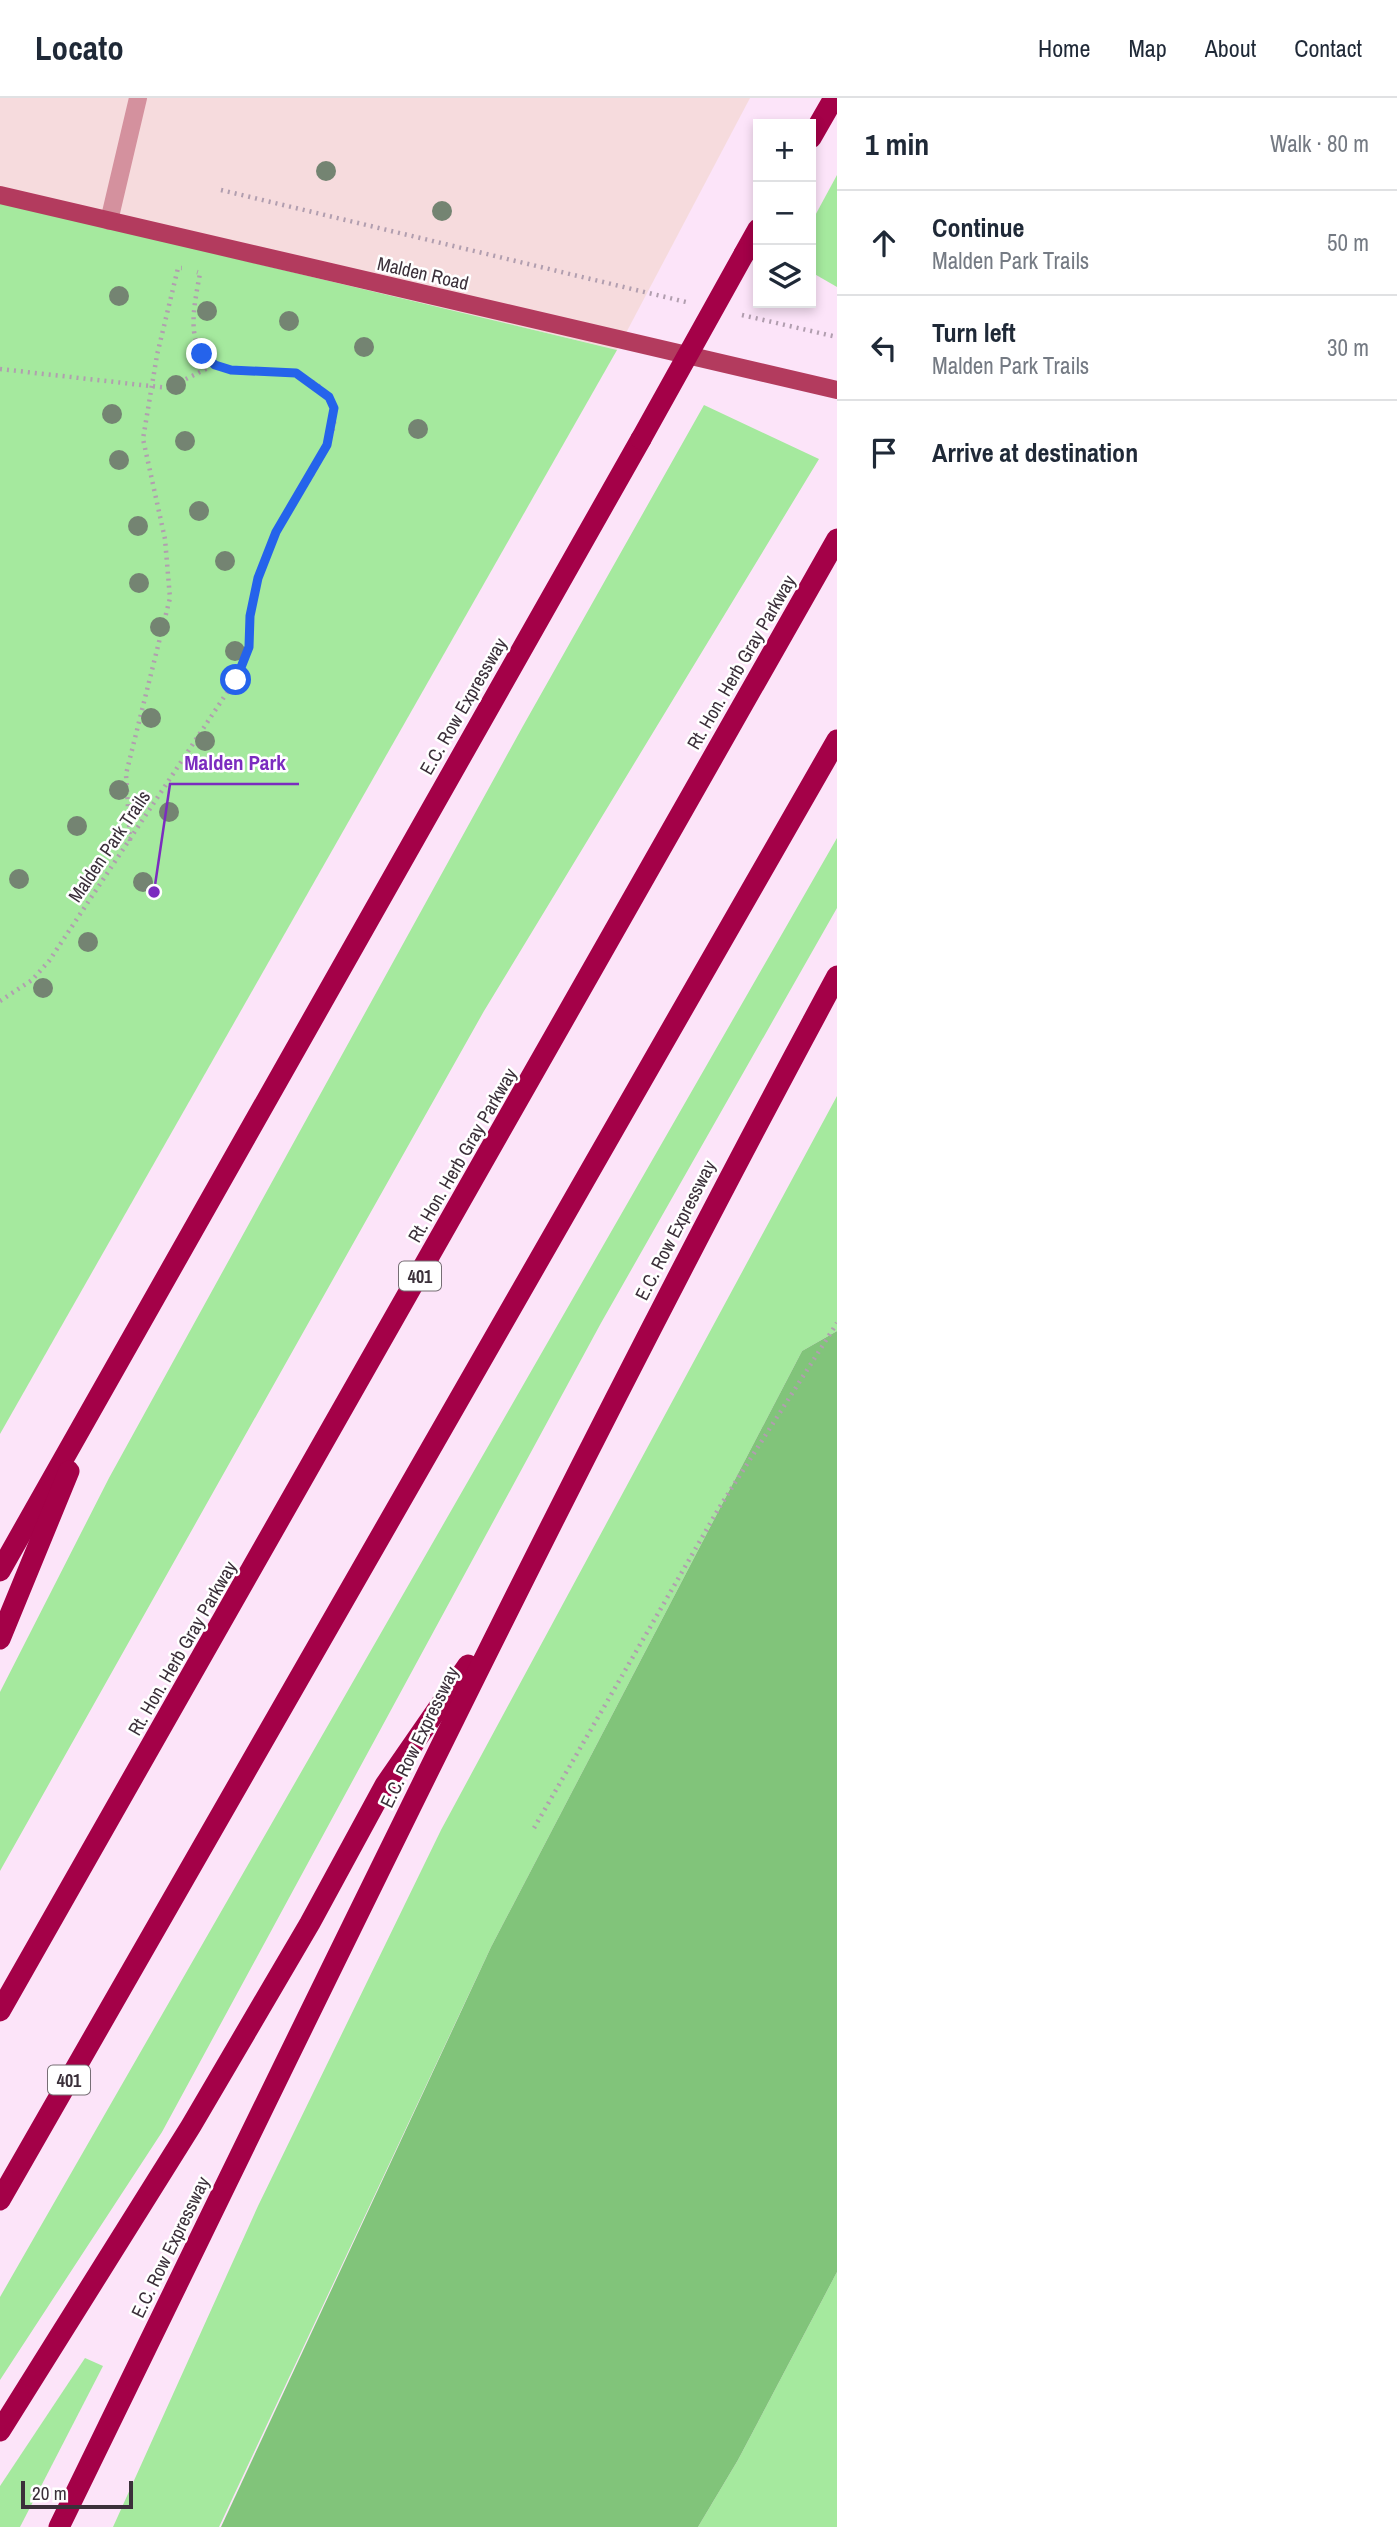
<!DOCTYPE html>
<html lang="en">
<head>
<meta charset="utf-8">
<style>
	body { margin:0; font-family:"Archivo Narrow",sans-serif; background:#f2f2f3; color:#1f2937 }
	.controls { position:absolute; right:21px; top:21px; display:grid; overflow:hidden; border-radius:0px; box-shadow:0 4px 10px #0003 }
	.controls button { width:63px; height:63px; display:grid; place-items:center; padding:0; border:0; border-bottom:2px solid #e0e1e3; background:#fff; color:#1f2937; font:35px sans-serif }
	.scale { position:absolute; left:21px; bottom:18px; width:112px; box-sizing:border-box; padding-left:7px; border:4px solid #3b303a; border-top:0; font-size:19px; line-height:24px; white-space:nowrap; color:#3b303a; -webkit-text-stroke:5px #fff; paint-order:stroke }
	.stop { position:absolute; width:21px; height:21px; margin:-16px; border:5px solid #2563eb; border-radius:50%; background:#fff }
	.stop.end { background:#2563eb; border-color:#fff; box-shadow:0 2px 7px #0008 }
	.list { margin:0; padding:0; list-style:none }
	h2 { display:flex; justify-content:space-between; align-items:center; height:91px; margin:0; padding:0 28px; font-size:30px }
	h2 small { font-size:23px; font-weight:400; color:#747a83 }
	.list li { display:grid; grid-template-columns:46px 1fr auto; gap:21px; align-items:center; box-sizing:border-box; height:105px; padding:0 28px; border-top:2px solid #e0e1e3 }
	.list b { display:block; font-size:26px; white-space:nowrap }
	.list p { margin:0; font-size:23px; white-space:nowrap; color:#747a83 }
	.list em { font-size:23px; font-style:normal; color:#747a83 }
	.icon { flex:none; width:38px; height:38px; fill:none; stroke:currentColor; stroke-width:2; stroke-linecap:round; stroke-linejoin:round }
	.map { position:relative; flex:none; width:837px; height:2429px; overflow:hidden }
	header { display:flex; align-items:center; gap:42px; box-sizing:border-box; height:98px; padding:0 35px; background:#fff; border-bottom:2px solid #e0e1e3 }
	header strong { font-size:33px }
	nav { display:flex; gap:38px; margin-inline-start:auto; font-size:24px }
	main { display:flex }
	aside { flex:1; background:#fff }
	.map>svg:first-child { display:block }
</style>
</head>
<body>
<header>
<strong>Locato</strong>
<nav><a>Home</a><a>Map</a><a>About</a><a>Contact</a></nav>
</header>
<main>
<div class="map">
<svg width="837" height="2429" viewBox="0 0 837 2429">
	<rect width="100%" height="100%" fill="#fce4f9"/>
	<!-- industrial -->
	<polygon fill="#f6dbdd" points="0,0 750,0 617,252 0,104"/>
	<!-- green -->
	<g fill="#a5e99e">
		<polygon points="837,77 837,189 811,174 811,125"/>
		<polygon points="0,104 617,252 0,1336"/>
		<polygon points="704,307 819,361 484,913 0,1773 0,1594 109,1380 523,628"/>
		<polygon points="837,740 837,810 601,1225 162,2034 0,2282 0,2199"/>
		<polygon points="837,998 837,1233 802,1253 491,1849 219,2429 113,2429 258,2108 441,1732"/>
		<polygon points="837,2174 837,2429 698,2429 738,2362"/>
		<polygon points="85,2260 103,2268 20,2429 0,2429 0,2388"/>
	</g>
	<!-- forest -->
	<polygon fill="#81c47a" points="837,1233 837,2174 738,2362 698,2429 221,2429 491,1849 802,1253"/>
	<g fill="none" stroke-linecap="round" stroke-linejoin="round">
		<!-- path -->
		<g stroke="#b19eaf" stroke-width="4.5" stroke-dasharray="2 5" stroke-linecap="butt">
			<polyline points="221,92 686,204"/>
			<polyline points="742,217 837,239"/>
			<polyline points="0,271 168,290 214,267"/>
			<polyline points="130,743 126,676 170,500 165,441 143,341 157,257 178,170 182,170"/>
			<path d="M0,903l32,-21 17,-19 187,-282c12,-22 11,-42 15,-66 4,-28 13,-57 25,-81 16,-30 76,-102 54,-134 -35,-52 -128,2 -136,-67 -2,-19 3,-40 6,-58l-3,-1"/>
			<polyline points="534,1730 719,1410 837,1225"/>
		</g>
		<!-- minor -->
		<polyline stroke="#d4919e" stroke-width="18" points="109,123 138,0"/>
		<!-- major -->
		<polyline stroke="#b33b5e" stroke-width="18" points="0,97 837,292"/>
		<!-- highway -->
		<g stroke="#a40148" stroke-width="21">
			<polyline points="811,40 834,0"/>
			<polyline points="744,156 758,131"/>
			<polyline points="0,1473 641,341"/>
			<polyline points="0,1541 69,1373"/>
			<polyline points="0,1913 837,441"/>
			<polyline points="0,2102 837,642"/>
			<polyline points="0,2333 191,2028 310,1825 385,1687 468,1567"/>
			<path d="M59,2429c254,-520 503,-1042 778,-1551"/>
		</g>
		<!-- highway-bridge -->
		<polyline stroke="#a40148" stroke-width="21" points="641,341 744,156"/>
	</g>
	<!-- trees -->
	<g fill="#748472">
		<circle cx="326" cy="73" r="10"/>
		<circle cx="442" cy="113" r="10"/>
		<circle cx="119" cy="198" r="10"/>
		<circle cx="207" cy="213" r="10"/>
		<circle cx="289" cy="223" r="10"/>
		<circle cx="364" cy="249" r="10"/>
		<circle cx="176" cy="287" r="10"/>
		<circle cx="112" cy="316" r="10"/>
		<circle cx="418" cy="331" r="10"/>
		<circle cx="185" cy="343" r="10"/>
		<circle cx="119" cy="362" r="10"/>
		<circle cx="199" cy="413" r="10"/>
		<circle cx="138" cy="428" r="10"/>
		<circle cx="225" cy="463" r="10"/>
		<circle cx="139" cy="485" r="10"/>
		<circle cx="160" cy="529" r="10"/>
		<circle cx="235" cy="553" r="10"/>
		<circle cx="151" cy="620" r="10"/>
		<circle cx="205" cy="643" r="10"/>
		<circle cx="119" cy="692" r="10"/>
		<circle cx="169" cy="714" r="10"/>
		<circle cx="77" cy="728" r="10"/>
		<circle cx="19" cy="781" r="10"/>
		<circle cx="143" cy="784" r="10"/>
		<circle cx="88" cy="844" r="10"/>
		<circle cx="43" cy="890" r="10"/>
	</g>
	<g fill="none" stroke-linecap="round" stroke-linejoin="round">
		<!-- route -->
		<polyline stroke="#2563eb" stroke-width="9" points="202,256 215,267 231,272 296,275 329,299 334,310 327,347 276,434 258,480 250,518 249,549 236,582"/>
	</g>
	<g text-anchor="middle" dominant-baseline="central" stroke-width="5" stroke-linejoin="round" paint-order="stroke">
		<!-- shield labels -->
		<g fill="#fff" stroke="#766e75" stroke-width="2">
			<rect x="399" y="1163.5" width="42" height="29" rx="5"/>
			<rect x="48" y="1967.5" width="42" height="29" rx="5"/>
		</g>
		<g font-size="18" font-weight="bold" fill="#3b303a">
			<text x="420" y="1178">401</text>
			<text x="69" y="1982">401</text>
		</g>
		<!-- street labels -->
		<g font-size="19" fill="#3b303a" stroke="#fff">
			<text transform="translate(423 175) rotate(13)">Malden Road</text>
			<text transform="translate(741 564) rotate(-60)">Rt. Hon. Herb Gray Parkway</text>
			<text transform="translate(463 608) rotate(-60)">E.C. Row Expressway</text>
			<text transform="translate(109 748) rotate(-56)">Malden Park Trails</text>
			<text transform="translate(462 1057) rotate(-60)">Rt. Hon. Herb Gray Parkway</text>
			<text transform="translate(675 1132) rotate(-63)">E.C. Row Expressway</text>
			<text transform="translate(182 1550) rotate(-60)">Rt. Hon. Herb Gray Parkway</text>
			<text transform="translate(419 1639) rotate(-64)">E.C. Row Expressway</text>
			<text transform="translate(170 2149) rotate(-64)">E.C. Row Expressway</text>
		</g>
	</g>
	<!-- callouts -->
	<path fill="none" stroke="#7b2cbf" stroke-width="2.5" d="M154 794L170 686H299"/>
	<circle fill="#7b2cbf" stroke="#fff" stroke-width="2.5" cx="154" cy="794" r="7"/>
	<g font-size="21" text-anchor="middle" font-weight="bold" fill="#7b2cbf" stroke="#fff" stroke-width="5" stroke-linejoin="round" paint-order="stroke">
		<text x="235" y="672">Malden Park</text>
	</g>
</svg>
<div class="controls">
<button>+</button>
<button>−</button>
<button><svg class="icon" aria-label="layers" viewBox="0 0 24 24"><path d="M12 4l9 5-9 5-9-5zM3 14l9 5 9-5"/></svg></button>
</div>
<div class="scale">20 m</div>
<div class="stop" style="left:236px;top:582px"></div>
<div class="stop end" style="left:202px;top:256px"></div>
</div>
<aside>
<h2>1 min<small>Walk · 80 m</small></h2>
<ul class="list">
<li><svg class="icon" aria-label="ahead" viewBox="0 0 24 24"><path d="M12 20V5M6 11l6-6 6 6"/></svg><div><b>Continue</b><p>Malden Park Trails</p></div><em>50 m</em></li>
<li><svg class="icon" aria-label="left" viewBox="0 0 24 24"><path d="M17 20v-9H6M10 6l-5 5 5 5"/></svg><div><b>Turn left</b><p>Malden Park Trails</p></div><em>30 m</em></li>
<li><svg class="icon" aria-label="arrive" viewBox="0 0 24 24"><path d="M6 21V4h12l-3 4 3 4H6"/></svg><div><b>Arrive at destination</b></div></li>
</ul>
</aside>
</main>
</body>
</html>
